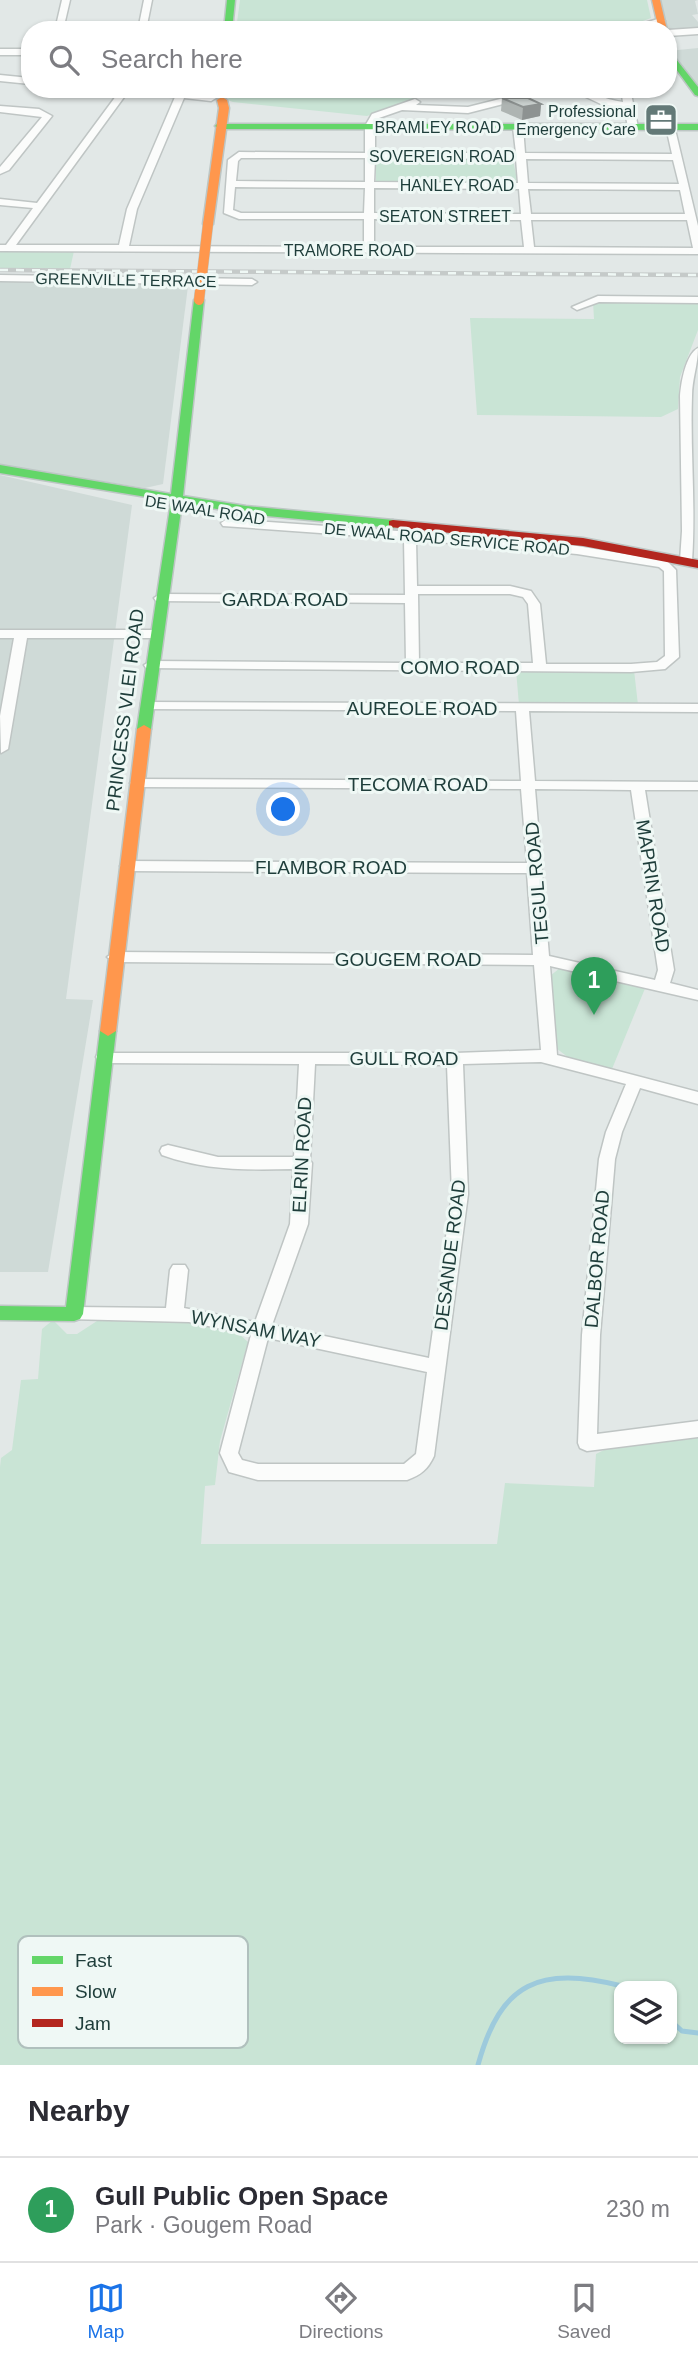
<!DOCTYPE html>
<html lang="en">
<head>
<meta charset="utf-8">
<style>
	body { margin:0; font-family:Helvetica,sans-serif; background:#f2f2f3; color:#2b2b33 }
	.controls { position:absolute; right:21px; bottom:21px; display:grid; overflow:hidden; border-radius:14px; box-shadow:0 2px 5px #0004 }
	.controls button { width:63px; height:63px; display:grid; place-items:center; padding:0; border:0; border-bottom:2px solid #e1e1e2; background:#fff; color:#2b2b33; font:35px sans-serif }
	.you { position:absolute; left:284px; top:810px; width:24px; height:24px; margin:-18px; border:5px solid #fff; border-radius:50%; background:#1a73e8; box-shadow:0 0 0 10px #1a73e833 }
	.badge { display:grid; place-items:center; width:46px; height:46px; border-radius:50%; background:#1a73e8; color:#fff; font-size:23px; font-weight:700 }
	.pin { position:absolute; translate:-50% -58px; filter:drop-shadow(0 2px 4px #0008) }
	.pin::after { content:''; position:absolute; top:37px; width:24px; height:21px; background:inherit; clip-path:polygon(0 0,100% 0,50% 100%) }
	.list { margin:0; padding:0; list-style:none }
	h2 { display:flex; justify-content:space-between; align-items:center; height:91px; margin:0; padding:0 28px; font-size:30px }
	h2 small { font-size:23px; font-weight:400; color:#7c7c81 }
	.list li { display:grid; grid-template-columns:46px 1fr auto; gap:21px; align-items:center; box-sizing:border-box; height:105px; padding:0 28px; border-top:2px solid #e1e1e2 }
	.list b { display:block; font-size:26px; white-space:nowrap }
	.list p { margin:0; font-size:23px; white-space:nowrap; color:#7c7c81 }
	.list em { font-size:23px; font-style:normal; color:#7c7c81 }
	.icon { flex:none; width:38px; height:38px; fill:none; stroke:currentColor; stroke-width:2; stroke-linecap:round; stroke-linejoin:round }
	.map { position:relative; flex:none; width:698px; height:2065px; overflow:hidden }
	.search { position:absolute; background:#fff; box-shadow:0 2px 5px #0004; left:21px; right:21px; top:21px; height:77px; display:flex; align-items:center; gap:18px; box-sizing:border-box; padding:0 24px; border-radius:28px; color:#7c7c81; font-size:26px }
	.sheet { height:196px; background:#fff }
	nav { display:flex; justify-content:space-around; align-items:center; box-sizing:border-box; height:98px; border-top:2px solid #e1e1e2; background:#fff; font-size:19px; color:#7c7c81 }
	nav a { display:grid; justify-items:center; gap:4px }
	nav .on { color:#1a73e8 }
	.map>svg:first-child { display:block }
</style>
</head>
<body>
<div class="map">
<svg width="698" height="2065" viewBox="0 0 698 2065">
	<rect width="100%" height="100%" fill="#e2e8e7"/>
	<!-- built -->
	<g fill="#cfdad7">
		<polygon points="656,0 698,0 695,1 698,14 692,15 698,22 698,31 668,33"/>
		<polygon points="698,48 698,93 668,51"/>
		<polygon points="0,280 106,281 188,286 163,484 145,488 0,465"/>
		<polygon points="0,475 132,505 66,999 93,1000 48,1272 0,1272"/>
	</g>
	<!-- green -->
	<g fill="#c9e4d5" fill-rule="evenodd">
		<polygon points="240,0 647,0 651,18 618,30 236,30"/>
		<polygon points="230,89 443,89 367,116 233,102 228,100"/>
		<polygon points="376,158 513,159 517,180 507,184 376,183"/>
		<polygon points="0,250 74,251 70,269 0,268"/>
		<polygon points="593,302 698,303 698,330 680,377 678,409 661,417 477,415 470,318 594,319"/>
		<polygon points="516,670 634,670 638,705 519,705"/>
		<polygon points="560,968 646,986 612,1069 569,1058 556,1048 550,976"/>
		<path d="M53,1320l14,14h10l20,-13 91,1 49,10 11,10 -28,99 -5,44 -10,1 -4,58h296l8,-61 89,4 2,-33 12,-6 90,-10v627h-698v-598l1,-9 11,-8 9,-70 17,-1 4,-50zM619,1986h53v53h-53z"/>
	</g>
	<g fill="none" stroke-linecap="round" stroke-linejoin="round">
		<!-- stream -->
		<g stroke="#9dcadc" stroke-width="5">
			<polyline points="672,2022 682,2031 698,2033"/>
			<path d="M478,2065c23,-84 62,-99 144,-79"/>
		</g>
		<defs>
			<g id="street">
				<polygon points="62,0 70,0 63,30 55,30"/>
				<polygon points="144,0 152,0 146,30 138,30"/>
				<polygon points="661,18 665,21 664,23 637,30 622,30"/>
				<polygon points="698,28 698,34 668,36 668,30"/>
				<rect x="0" y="49" width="30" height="6"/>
				<polygon points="0,75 30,78 30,84 0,81"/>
				<path d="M111,89h36l64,6 5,3 -5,3 -27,-3 -47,111 -8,37 235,1v-28h-125l-15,-6 4,-53 11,-8 126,1v-27l7,-12 43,-15 5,3 -4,3 52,2 36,-9 3,1v4l-39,10 -66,-3 -23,8 -4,8v27h141l-3,-26 5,-3 5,3 2,26 147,1 -6,-27 8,-2 24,101v28l-698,-3v-6h6l27,-37 -33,-3v-6l37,4 82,-111zM127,93l48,4 -48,112 -8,36h-103zM241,158h124v24l-129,-1 2,-20zM375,158l141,1 2,24 -144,-1zM526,159l147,1 6,24 -151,-1zM235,187l130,1 -1,25h-123l-8,-3zM374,188l145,1 2,25 -147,-1zM528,189l152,1 5,24h-154zM374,219l147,1 3,27h-150zM531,220h156l6,28 -159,-1z"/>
				<path d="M569,89c19,0 35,11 54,13l-2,-13h9l8,38 -5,3 -5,-3 -4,-20 -21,-2z"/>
				<polygon points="0,106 39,109 52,116 9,170 0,174 0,167 42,117 0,112"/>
				<polygon points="0,275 252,279 257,282 252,285 0,281"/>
				<polygon points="598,296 698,297 698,303 599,302 577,310 572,307"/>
				<path d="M698,348c0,17 -6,31 -6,48 -2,55 4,110 0,165l-6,4 -6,-4 2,-30 -2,-135c1,-14 6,-42 18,-48z"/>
				<path d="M227,519l285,20 65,7 90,15 9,9 3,87 -14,12 -34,3 -485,-4 -2,-3 7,-4 255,2 -1,-60 -249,-2 -2,-3 6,-4 245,1 -1,-56 -181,-13 -2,-3zM416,540l161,14 82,13 5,4 1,85 -8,6 -26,2h-85l-6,-60 -9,-13 -21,-5h-93zM418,594h92l13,3 5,7 5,59h-114z"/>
				<polygon points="0,630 155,630 161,634 155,638 27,638 8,749 1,753 0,716 14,638 0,638"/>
				<path d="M146,702l552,2v8l-169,-1 6,70 163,1v8h-53l29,180 -4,13 28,7v10l-148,-34 7,89 141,37v12l-58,-16 -18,44 -7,27 -15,176 -3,99 101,-13v16l-111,14 -7,-3 -2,-5 4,-108 17,-176 7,-27 20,-48 -85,-22 -78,2 5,130 -34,262c-6,13 -13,19 -27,24h-149l-29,-8 -9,-19 31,-118 -62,-13 -121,-3 -3,-5 3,-5 6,-2 92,1 4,-38 3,-5h12l3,5 -4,38 71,14 35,-98 3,-55c-45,1 -87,2 -131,-14l-2,-4 2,-4 6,-2 50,12h76l5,-93 -195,-1 -6,-2 -2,-4 2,-4h357l86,-3 -7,-85 -419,-3 -8,-5 8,-5 418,3 -6,-82 -400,-2 -7,-5 7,-5 400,2 -6,-74 -384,-2 -7,-4 7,-4 384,2 -5,-70 -375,-2v-6zM535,789l96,1 27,180 -3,10 -106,-24zM315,1064l132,1 5,129 -23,164 -157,-33 36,-101 4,-61 -2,-3zM268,1338l159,34 -11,82 -12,10h-146l-16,-4 -4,-7z"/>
			</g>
			<g id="fast">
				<polygon points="227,0 235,0 232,30 224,30"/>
				<polygon points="668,49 698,87 698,96 695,95 668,58"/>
				<polygon points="217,124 698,124 698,130 220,129 215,126"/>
				<polygon points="199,297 204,300 183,496 246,506 393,520 399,524 393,528 246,514 182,503 151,729 144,733 137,729 171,501 0,473 0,465 171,494 194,300"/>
				<polygon points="108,1026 116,1031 83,1314 80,1319 74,1321 0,1320 0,1306 66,1307 100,1031"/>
			</g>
			<g id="slow">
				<polygon points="652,0 660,0 667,30 659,30"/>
				<polygon points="222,97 227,100 229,108 213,224 208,227 203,224 219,108 217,100"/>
				<polygon points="144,725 151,729 116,1031 108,1036 100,1031 137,729"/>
			</g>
			<polygon id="jam" points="393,520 583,538 698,560 698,568 583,546 389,527 389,521"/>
		</defs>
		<!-- street casing -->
		<use href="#street" stroke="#bfc5c4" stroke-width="3"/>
		<!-- fast casing -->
		<use href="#fast" stroke="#bdc6c4" stroke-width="3"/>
		<!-- slow casing -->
		<use href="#slow" stroke="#bdc6c4" stroke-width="3"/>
		<!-- jam casing -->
		<use href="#jam" stroke="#bdc6c4" stroke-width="3"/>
		<!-- street -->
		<use href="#street" fill="#fbfcfb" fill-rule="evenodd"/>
		<!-- fast -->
		<use href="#fast" fill="#63d668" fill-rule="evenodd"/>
		<!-- slow -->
		<use href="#slow" fill="#ff974d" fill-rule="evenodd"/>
		<!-- jam -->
		<use href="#jam" fill="#b3261e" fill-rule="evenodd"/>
		<defs>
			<polyline id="rail" points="0,270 698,275"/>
		</defs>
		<!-- rail casing -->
		<use href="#rail" stroke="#c5cac9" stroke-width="4.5"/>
		<!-- rail -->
		<use href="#rail" stroke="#eff8f5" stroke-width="2.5" stroke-dasharray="8" stroke-linecap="butt"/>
		<defs>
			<polyline id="slow-bridge" points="199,300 208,224"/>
		</defs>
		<!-- slow-bridge casing -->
		<use href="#slow-bridge" stroke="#bdc6c4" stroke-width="11" stroke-linecap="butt"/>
		<!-- slow-bridge -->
		<use href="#slow-bridge" stroke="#ff974d" stroke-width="10"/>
	</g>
	<!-- wall -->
	<polygon fill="#aeb4b2" points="502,98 541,104 540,116 522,120 501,111"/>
	<!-- shaded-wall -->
	<polygon fill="#8d9291" points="541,104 540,116 522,120 523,107"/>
	<!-- building -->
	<polygon fill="#cad1cf" stroke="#8d9291" stroke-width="2" points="502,98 528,98 541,104 523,107"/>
	<!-- icons -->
	<defs>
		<symbol id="office-square" viewBox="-11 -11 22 22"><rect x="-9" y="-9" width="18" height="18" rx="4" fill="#637977" stroke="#eff8f5"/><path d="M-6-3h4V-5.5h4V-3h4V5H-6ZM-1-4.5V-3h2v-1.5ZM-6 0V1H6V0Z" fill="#fff"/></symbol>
	</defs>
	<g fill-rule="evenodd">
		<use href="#office-square" x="642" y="101" width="38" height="38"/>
	</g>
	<g text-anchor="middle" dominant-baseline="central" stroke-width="6" stroke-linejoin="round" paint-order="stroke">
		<!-- far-poi labels -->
		<g font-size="16" fill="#1e3d3a" stroke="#eff8f5" text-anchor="end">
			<text x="636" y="111">Professional<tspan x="636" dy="18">Emergency Care</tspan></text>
		</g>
		<!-- far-street labels -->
		<g font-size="16" fill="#1e3d3a" stroke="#eff8f5">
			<text x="438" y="127">BRAMLEY ROAD</text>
			<text x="442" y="156">SOVEREIGN ROAD</text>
			<text x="457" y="185">HANLEY ROAD</text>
			<text x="445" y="216">SEATON STREET</text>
			<text x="349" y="250">TRAMORE ROAD</text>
			<text transform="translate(126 280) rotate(1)">GREENVILLE TERRACE</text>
			<text transform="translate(205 510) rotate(9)">DE WAAL ROAD</text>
			<text transform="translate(447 539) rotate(5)">DE WAAL ROAD SERVICE ROAD</text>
		</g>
		<!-- street labels -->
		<g font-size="19" fill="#1e3d3a" stroke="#eff8f5">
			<text x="285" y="599">GARDA ROAD</text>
			<text x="460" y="667">COMO ROAD</text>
			<text x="422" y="708">AUREOLE ROAD</text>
			<text transform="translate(125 710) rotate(-83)">PRINCESS VLEI ROAD</text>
			<text x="418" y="784">TECOMA ROAD</text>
			<text x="331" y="867">FLAMBOR ROAD</text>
			<text transform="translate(537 883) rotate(-95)">TEGUL ROAD</text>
			<text transform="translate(653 886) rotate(81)">MAPRIN ROAD</text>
			<text x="408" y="959">GOUGEM ROAD</text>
			<text x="404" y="1058">GULL ROAD</text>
			<text transform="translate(302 1155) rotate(-87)">ELRIN ROAD</text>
			<text transform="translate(450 1255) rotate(-83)">DESANDE ROAD</text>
			<text transform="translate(597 1259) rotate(-85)">DALBOR ROAD</text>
			<text transform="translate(256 1329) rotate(11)">WYNSAM WAY</text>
		</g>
	</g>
	<!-- legend -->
	<rect x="18" y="1936" width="230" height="112" rx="10" fill="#eff8f5" stroke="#b0c0bd" stroke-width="2"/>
	<rect x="32" y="1956" width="31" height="8" fill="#63d668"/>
	<rect x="32" y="1987" width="31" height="9" fill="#ff974d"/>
	<rect x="32" y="2019" width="31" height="8" fill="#b3261e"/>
	<g font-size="19" fill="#1e3d3a">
		<text x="75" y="1967">Fast</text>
		<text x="75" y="1998">Slow</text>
		<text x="75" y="2030">Jam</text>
	</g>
</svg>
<div class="controls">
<button><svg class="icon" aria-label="layers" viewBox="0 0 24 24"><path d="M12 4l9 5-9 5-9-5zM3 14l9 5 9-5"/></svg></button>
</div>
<div class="you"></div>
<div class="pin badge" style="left:594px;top:1015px;background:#2e9e5b">1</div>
<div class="search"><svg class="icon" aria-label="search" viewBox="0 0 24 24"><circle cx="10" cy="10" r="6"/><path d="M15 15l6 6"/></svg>Search here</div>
</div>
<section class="sheet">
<h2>Nearby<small></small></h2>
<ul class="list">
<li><span class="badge" style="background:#2e9e5b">1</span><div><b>Gull Public Open Space</b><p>Park · Gougem Road</p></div><em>230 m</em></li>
</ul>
</section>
<nav>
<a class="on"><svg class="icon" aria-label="map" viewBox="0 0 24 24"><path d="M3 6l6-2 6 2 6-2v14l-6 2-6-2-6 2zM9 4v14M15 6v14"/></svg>Map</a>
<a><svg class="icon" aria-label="directions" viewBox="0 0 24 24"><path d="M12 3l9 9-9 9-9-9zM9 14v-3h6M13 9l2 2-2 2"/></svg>Directions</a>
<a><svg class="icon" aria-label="saved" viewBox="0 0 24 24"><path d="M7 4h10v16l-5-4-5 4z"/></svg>Saved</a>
</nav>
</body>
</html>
